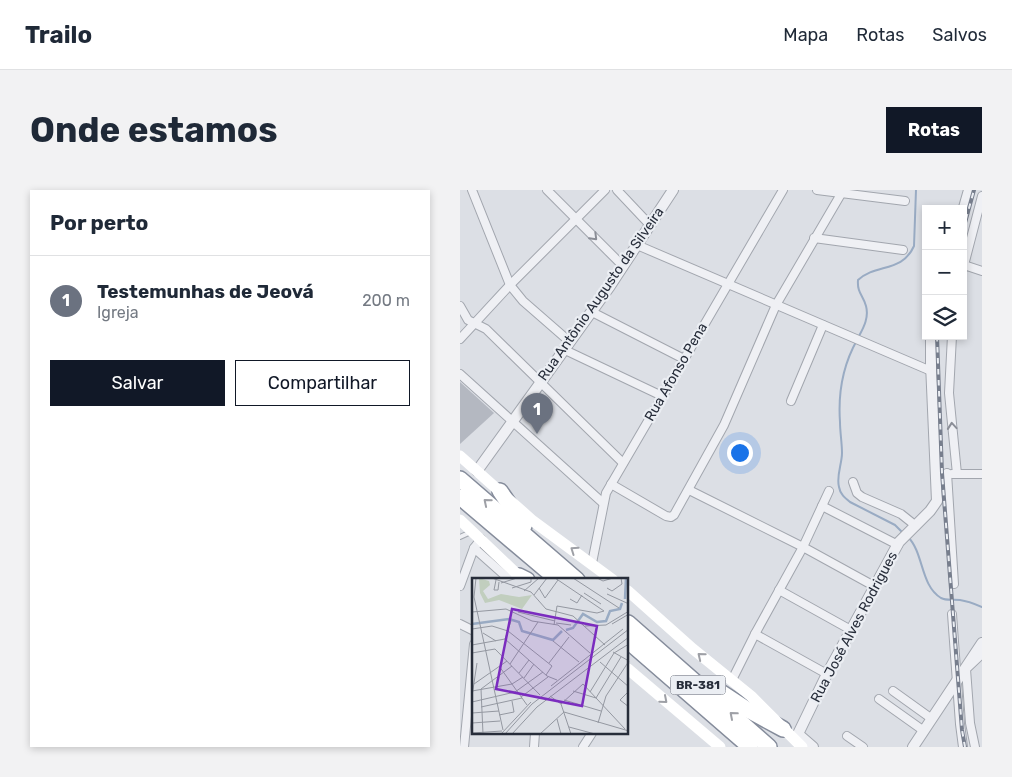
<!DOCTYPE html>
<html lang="pt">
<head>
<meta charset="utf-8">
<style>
	body { margin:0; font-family:Rubik,sans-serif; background:#f2f2f3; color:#1f2937 }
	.controls { position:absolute; right:15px; top:15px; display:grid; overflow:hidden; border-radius:0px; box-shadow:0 2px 8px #0003 }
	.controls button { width:45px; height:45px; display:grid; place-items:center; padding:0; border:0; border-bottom:1px solid #e0e1e3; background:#fff; color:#1f2937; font:25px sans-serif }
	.you { position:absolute; left:279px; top:262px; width:18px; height:18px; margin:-12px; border:4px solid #fff; border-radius:50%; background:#1a73e8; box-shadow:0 0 0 8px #1a73e833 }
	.badge { display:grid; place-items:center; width:32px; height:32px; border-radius:50%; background:#111827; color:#fff; font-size:16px; font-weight:700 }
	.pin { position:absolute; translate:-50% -41px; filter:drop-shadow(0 1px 2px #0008) }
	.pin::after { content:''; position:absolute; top:26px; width:18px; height:15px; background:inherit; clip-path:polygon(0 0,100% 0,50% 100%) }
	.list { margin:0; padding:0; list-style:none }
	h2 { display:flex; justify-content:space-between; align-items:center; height:65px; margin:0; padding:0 20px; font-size:21px }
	h2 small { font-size:16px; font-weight:400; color:#747a83 }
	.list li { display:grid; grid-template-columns:32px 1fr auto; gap:15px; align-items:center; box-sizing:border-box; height:90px; padding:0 20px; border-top:1px solid #e0e1e3 }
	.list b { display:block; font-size:19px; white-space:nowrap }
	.list p { margin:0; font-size:16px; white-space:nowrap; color:#747a83 }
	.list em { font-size:16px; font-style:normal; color:#747a83 }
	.actions { display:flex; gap:10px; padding:15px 20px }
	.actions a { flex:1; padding:11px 0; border:1px solid #111827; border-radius:0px; text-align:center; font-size:18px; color:#111827 }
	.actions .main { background:#111827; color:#fff }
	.icon { flex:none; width:28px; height:28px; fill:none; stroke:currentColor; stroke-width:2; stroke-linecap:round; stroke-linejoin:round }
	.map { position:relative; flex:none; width:522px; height:557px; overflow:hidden; border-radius:0px }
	header { display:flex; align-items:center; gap:30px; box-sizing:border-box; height:70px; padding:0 25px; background:#fff; border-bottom:1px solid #e0e1e3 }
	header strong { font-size:24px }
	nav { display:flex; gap:28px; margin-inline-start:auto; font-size:18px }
	.intro { display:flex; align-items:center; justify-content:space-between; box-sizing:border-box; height:120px; padding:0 30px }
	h1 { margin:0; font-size:35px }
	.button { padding:12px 22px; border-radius:0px; background:#111827; color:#fff; font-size:18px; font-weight:700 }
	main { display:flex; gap:30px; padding:0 30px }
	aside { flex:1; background:#fff; border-radius:0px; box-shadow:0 2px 8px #0003 }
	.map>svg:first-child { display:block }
</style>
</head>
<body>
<header>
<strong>Trailo</strong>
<nav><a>Mapa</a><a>Rotas</a><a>Salvos</a></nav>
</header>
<div class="intro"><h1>Onde estamos</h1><a class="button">Rotas</a></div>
<main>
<aside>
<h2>Por perto<small></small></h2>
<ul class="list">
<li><span class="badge" style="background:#6b7280">1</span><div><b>Testemunhas de Jeová</b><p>Igreja</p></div><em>200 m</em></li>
</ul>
<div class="actions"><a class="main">Salvar</a><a>Compartilhar</a></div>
</aside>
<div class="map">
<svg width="522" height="557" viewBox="0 0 522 557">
	<rect width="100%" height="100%" fill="#dcdfe5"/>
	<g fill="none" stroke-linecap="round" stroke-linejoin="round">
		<!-- stream -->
		<g stroke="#99abc3" stroke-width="2">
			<path d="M399,146c5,-9 10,-19 7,-30 -3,-11 -9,-13 -8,-26 18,-17 44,-7 56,-34l2,-56"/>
			<path d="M397,150c-14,25 -19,54 -17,82 0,10 2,21 2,31 0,11 -6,23 -3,34 1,7 6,11 11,15l45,23 7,7"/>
			<path d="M448,347c16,16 12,48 33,61 6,3 12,1 19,2 7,1 15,4 22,7"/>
		</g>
	</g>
	<!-- building -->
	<polygon fill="#b4b8c1" points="0,192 34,223 0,254"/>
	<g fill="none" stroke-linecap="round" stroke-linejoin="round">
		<defs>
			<polyline id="service" points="0,347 11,342"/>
			<g id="minor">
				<polyline points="12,0 50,95 63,111 110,152"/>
				<polyline points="87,0 163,76"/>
				<polyline points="157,0 190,35"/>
				<polyline points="357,0 445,11"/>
				<polyline points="354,48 443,60"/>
				<polyline points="177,55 471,181"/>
				<polyline points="504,75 522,81"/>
				<polyline points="503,79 522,6"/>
				<polyline points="0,116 8,130 26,139 163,273"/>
				<polyline points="132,122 224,169"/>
				<polyline points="492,146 489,203 497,284"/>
				<polyline points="0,149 50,95 145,0"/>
				<polyline points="105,160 202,206"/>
				<polyline points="0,184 143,313"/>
				<polyline points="331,211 363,135"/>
				<polyline points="487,283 494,394"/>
				<polyline points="492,284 522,284"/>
				<polyline points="393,292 397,303 402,307 441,324 456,336"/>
				<polyline points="151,294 206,326 211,327 214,325 264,235 316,115 381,4 381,0"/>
				<polyline points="229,300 343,357 414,396"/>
				<polyline points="362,316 438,355"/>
				<polyline points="14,358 50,390"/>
				<polyline points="132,373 146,303 323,0"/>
				<polyline points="0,396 14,358 21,349"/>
				<polyline points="319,400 391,440"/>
				<polyline points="492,424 500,534 503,557"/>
				<polyline points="0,434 14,441"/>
				<polyline points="295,444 367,484"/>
				<polyline points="272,490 295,444 343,357 369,301"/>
				<polyline points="433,501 472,529"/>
				<polyline points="419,509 464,541"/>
				<polyline points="387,546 403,557"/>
				<polyline points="4,557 14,454"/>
				<polyline points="74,557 75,543"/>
				<polyline points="123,557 132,543"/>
				<polyline points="515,557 510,533 506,479 522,464"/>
			</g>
			<g id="tertiary">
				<polyline points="503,21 509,0"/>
				<polyline points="17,281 150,96 213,0"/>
				<polyline points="353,557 338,544 367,484 439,352 470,321 477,311 471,174 471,146"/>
				<polyline points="453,557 522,453"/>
			</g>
			<g id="motorway">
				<polyline points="0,289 117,390"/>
				<polyline points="40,301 64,336"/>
				<polyline points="0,307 98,390"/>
				<polyline points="59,386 67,390"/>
				<polyline points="168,433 309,557"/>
				<polyline points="168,451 290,557"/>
				<polyline points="250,495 288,520 323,539"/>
			</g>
		</defs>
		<!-- service casing -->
		<use href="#service" stroke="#a2a6ae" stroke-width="6"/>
		<!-- minor casing -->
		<use href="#minor" stroke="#a2a6ae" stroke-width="10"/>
		<!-- tertiary casing -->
		<use href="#tertiary" stroke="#a2a6ae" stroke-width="12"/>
		<!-- motorway casing -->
		<use href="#motorway" stroke="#858c9b" stroke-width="18"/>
		<!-- service -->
		<use href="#service" stroke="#eff0f4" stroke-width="4"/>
		<!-- minor -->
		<use href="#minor" stroke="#eff0f4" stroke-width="8"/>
		<!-- tertiary -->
		<use href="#tertiary" stroke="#eff0f4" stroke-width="10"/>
		<!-- secondary -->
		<g stroke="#fff" stroke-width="11">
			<polyline points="0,266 73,331 153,390"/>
			<polyline points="0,330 63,390"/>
			<polyline points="168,401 233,459 291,506 342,557"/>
			<polyline points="168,479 260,557"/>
		</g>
		<!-- motorway -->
		<use href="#motorway" stroke="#fff" stroke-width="15"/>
		<defs>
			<g id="rail">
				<polyline points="503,40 514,0"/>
				<polyline points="477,146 482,283 502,540 505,557"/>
			</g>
		</defs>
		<!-- rail casing -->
		<use href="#rail" stroke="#777e8d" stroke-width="4"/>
		<!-- rail -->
		<use href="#rail" stroke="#ebeef3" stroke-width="2" stroke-dasharray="5.5" stroke-linecap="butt"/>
	</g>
	<!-- one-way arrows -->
	<defs><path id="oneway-chevron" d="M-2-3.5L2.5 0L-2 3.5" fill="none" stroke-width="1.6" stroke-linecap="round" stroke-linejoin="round" transform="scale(1.25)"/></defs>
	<g stroke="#8b8e97">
		<use href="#oneway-chevron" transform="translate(134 47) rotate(45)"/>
		<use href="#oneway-chevron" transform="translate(492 236) rotate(-95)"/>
	</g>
	<g stroke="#9ea0a6">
		<use href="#oneway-chevron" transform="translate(27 312) rotate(-140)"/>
		<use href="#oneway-chevron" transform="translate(114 360) rotate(-145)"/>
		<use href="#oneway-chevron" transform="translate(241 466) rotate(-141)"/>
		<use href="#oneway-chevron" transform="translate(204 510) rotate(41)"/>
		<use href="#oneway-chevron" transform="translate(273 525) rotate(-139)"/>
	</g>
	<g text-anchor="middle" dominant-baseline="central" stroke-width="4.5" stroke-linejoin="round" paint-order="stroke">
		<!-- shield labels -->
		<rect fill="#ebeef3" stroke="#626772" stroke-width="1" x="210.5" y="485.5" width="55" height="19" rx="4"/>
		<g font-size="12" font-weight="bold" fill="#272d3a">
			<text x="238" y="495">BR-381</text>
		</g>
		<!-- street labels -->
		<g font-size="14" fill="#272d3a" stroke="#ebeef3">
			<text transform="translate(141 104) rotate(-55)">Rua Antônio Augusto da Silveira</text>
			<text transform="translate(216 182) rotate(-60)">Rua Afonso Pena</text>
			<text transform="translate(394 437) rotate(-62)">Rua José Alves Rodrigues</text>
		</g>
	</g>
	<!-- overview -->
	<g transform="translate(12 388)">
		<rect width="156" height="156" fill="#dcdfe5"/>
		<path d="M7,0l10,3 1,4 -7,6 5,8 13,-5 18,3 13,-2 -10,14 -23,-9 -14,3 -5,-10z" fill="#c1cebe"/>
		<path fill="none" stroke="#99abc3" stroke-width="2.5" d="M153,21l1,-21M0,46l37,-5 10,3 3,9 31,9 9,-9M94,52l7,-2 10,-14 14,8 9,-1 4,-10 10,-2 2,-6"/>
		<path fill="none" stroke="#9498a1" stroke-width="1" d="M4,0l-2,19 29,133M20,0l39,14 15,17 27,7 32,29M101,0l46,30M125,0l6,3 10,-3M24,2l-2,10h4l1,-8M29,5l16,-5M40,10l19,-6v-4M67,10l6,10 13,-18M135,10l5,3 10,-7 -1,-6M52,13l15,-13M112,15l17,11M135,16l22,10M62,17l13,-17M98,21l7,4 5,-8M0,34l34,-3 26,12 26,4 32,28M46,34l37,9M84,45l15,2M140,46l17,-10M82,47l3,-19 40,7 7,-2 -49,-33M113,48l21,-1 23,-14M0,51l20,-3 16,5 44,35 -6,9M11,55l13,8M33,61l42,37 10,4M33,61l6,-18M81,63l26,21M0,67l33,-6M141,74l16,9M0,75l23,-4 45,46M128,84l29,25M77,85l20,-26M38,86l28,-42M27,88l28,39M47,95l10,-13M52,100l10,-14M2,106l33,-23M79,108l72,-57M0,113l40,-7 11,-7M101,113l23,7 25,-41M157,113l-9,9 9,7M118,114l24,-39 15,-9M0,118l5,-33M78,118l11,8 10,30M49,119l27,-20M92,122l37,11M0,124l43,-10 28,-20M89,126l22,-20 42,45M9,129l41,-9M0,135l27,-2M27,137l15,-3 -2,-11M85,141l4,15M0,145l28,-2M126,145l8,-27 23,-35M97,149l26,7M0,155l30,-2M11,156l-2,-45 31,-23M29,156l30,-32M33,156l27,-30 97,-75M40,156l25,-27 92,-70M68,156l24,-22 65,19"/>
		<path fill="#7b2cbf" fill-opacity="0.15" stroke="#7b2cbf" stroke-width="2.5" d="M40,31l85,17 -15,80 -86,-17z"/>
		<rect width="156" height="156" fill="none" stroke="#272d3a" stroke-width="2.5"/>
	</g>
</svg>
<div class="controls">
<button>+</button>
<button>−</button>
<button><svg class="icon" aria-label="layers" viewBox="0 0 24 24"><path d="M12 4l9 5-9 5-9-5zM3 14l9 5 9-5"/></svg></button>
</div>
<div class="you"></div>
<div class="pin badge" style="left:77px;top:244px;background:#6b7280">1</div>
</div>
</main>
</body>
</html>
